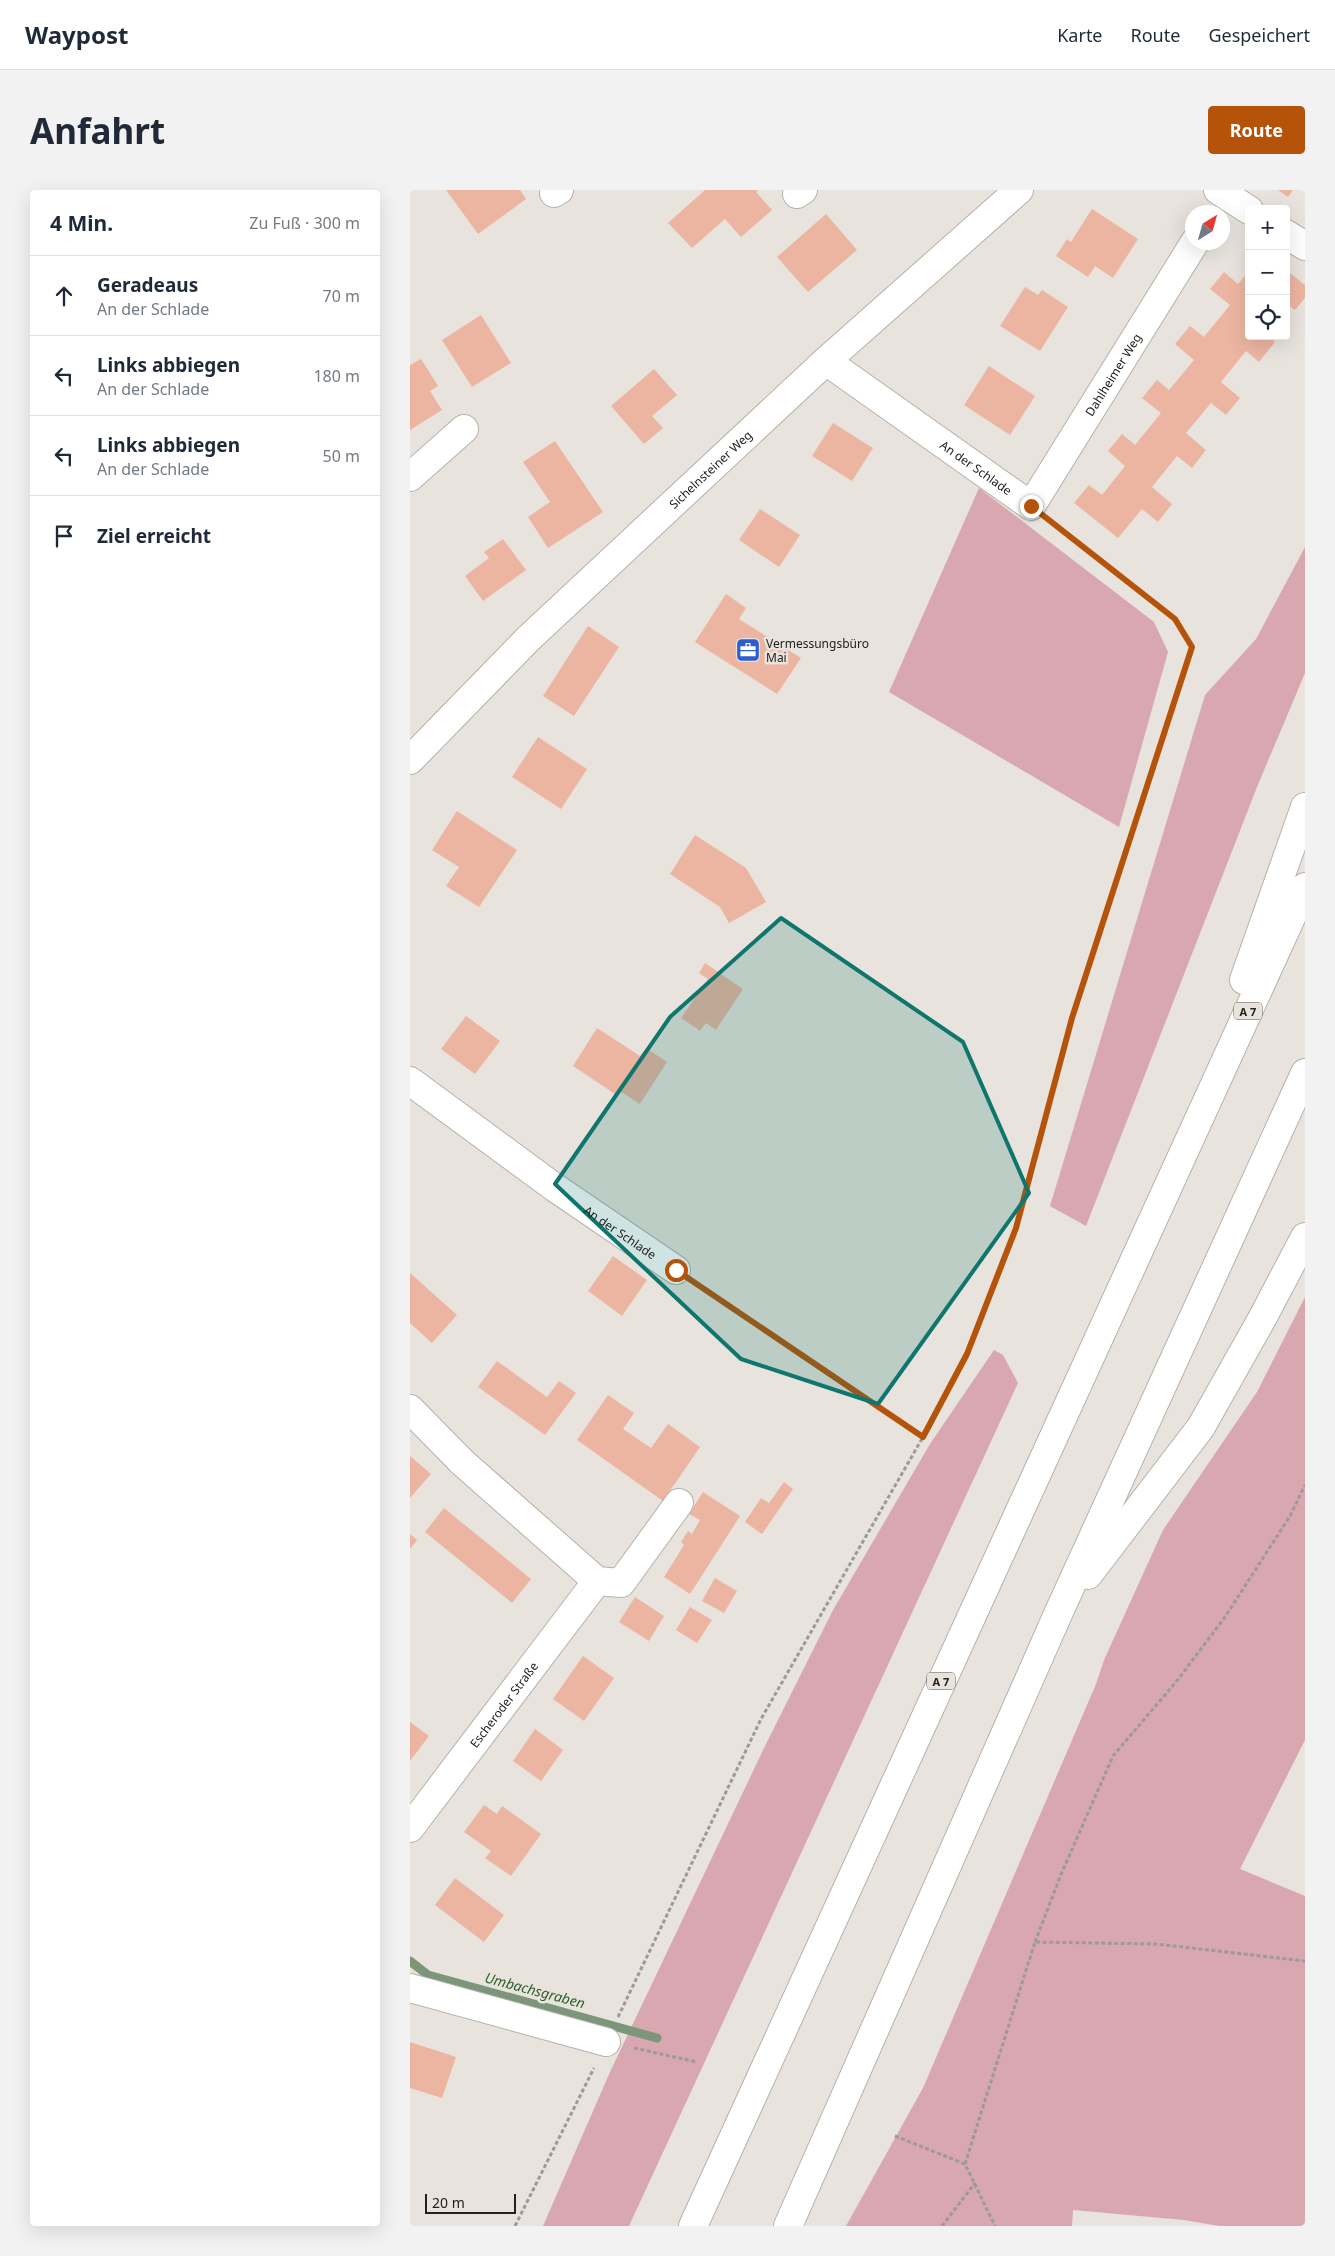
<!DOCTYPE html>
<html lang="de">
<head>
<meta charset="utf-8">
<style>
	body { margin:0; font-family:"Noto Sans",sans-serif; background:#f2f2f3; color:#1f2937 }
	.controls { position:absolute; right:15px; top:15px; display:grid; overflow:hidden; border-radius:5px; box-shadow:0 5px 20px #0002 }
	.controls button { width:45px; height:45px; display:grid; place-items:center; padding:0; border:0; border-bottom:1px solid #e0e1e3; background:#fff; color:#1f2937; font:25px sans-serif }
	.compass { position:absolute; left:775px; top:15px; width:45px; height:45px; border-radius:50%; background:#fff; box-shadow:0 5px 20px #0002; rotate:37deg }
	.scale { position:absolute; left:15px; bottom:12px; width:91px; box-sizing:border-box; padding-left:5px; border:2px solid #22211e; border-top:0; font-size:14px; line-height:18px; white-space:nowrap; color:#22211e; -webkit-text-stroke:4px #e8e3dd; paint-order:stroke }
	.stop { position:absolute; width:15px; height:15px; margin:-11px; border:4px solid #b45309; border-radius:50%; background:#fff }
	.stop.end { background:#b45309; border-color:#fff; box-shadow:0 1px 5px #0008 }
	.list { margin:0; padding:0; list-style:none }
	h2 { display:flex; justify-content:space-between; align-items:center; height:65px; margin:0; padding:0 20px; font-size:21px }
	h2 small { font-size:16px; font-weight:400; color:#747a83 }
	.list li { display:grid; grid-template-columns:32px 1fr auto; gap:15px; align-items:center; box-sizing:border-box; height:80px; padding:0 20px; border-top:1px solid #e0e1e3 }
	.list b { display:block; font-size:19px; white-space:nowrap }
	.list p { margin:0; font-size:16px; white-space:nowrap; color:#747a83 }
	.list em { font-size:16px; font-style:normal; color:#747a83 }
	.icon { flex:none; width:28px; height:28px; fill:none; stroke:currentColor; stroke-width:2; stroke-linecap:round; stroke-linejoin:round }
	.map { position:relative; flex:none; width:895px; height:2036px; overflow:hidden; border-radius:5px }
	header { display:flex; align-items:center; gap:30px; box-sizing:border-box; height:70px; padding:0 25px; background:#fff; border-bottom:1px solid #e0e1e3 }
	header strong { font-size:24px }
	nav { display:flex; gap:28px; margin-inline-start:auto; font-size:18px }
	.intro { display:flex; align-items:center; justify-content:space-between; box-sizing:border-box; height:120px; padding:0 30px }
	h1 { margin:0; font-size:35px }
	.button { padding:12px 22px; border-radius:5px; background:#b45309; color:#fff; font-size:18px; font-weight:700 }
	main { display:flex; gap:30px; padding:0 30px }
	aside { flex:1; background:#fff; border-radius:5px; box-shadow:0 5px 20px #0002 }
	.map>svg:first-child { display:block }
</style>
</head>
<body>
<header>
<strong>Waypost</strong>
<nav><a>Karte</a><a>Route</a><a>Gespeichert</a></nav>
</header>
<div class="intro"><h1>Anfahrt</h1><a class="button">Route</a></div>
<main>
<aside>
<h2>4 Min.<small>Zu Fuß · 300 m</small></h2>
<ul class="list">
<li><svg class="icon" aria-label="ahead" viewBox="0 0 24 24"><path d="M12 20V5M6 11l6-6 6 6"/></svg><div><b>Geradeaus</b><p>An der Schlade</p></div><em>70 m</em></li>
<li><svg class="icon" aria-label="left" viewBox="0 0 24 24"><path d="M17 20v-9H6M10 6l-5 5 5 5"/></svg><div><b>Links abbiegen</b><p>An der Schlade</p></div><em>180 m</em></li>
<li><svg class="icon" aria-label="left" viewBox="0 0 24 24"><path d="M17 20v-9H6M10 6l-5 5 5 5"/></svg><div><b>Links abbiegen</b><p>An der Schlade</p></div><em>50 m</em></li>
<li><svg class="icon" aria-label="arrive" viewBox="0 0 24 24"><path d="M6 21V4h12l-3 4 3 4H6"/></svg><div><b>Ziel erreicht</b></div></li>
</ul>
</aside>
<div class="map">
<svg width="895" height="2036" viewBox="0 0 895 2036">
	<rect width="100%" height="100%" fill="#e8e3dd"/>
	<!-- green -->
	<g fill="#d8a7b0">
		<polygon points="569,298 744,432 758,462 709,637 479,502"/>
		<polygon points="895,357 895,483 847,597 676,1036 640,1016 795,505 846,449"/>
		<polygon points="895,1107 895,1550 830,1679 895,1706 895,2036 810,2036 774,2030 663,2020 662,2036 436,2036 513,1898 686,1494 694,1470 753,1340 847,1202"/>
		<polygon points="584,1160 593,1165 608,1193 219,2036 133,2036 200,1882 355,1556 423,1420 520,1254"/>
	</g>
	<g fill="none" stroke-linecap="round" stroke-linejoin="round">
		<!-- stream -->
		<polyline stroke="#7b9678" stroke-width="9" points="0,1771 18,1785 247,1848"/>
	</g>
	<!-- building -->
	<g fill="#ecb5a1">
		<polygon points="36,0 110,0 116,9 68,44"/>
		<polygon points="295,0 348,0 346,2 362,20 331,47 315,29 282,58 258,33"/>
		<polygon points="868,0 883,0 878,7"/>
		<polygon points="682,19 728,49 703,88 685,76 678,87 646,66 657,49 661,52"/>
		<polygon points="416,24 447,60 398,102 367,67"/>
		<polygon points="876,80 895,95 895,108 885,120 876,113"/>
		<polygon points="839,81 839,146 858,146 865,152 849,172 836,161 811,192 830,208 816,225 801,213 776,243 796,260 782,278 767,266 742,297 762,314 748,332 732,319 708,348 664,313 679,295 692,305 715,276 698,261 712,244 725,255 751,223 732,208 747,190 759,200 784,170 765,154 780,136 794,147 820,115 800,99 814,82 828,94"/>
		<polygon points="615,97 628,105 632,100 658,117 630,161 590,136"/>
		<polygon points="71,125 101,173 62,197 32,150"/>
		<polygon points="11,169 28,196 20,201 32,220 0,240 0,175"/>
		<polygon points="579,176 625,206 600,245 554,215"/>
		<polygon points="244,179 267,205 242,226 253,238 234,254 201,216"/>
		<polygon points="423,233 463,258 442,291 402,266"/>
		<polygon points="145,251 193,322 138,358 118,327 140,312 113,272"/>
		<polygon points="350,319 390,345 369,377 329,350"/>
		<polygon points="93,349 116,380 73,411 55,386 79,368 74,362"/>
		<polygon points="316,404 336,418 329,429 391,468 367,504 285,452"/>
		<polygon points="178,436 209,457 164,526 133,506"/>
		<polygon points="128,547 177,579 151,619 102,587"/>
		<polygon points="47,621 107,660 69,717 36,696 49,677 22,660"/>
		<polygon points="285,645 336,678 356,712 319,733 310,717 260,684"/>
		<polygon points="295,773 333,799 306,840 296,833 290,841 271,828 298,789 289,783"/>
		<polygon points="56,826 90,851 65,884 31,859"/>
		<polygon points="187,838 230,866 236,858 257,872 230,914 208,900 205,904 163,876"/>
		<polygon points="203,1066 237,1090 212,1126 178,1101"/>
		<polygon points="0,1083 47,1125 22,1153 0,1133"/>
		<polygon points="87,1171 137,1207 149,1191 166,1203 135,1245 68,1197"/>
		<polygon points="198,1205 224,1223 213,1239 241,1258 258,1234 290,1257 253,1311 167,1250"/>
		<polygon points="0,1266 21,1284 0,1308"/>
		<polygon points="374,1292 383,1299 352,1344 335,1332 351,1308 359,1313"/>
		<polygon points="293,1302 330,1326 280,1404 254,1387 274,1355 271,1352 278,1341 282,1344 290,1330 279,1324"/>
		<polygon points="34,1318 121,1389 102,1413 15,1342"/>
		<polygon points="0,1344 7,1350 0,1359"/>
		<polygon points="305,1388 327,1401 314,1423 292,1411"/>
		<polygon points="225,1407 254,1426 239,1451 209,1432"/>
		<polygon points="280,1417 302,1430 287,1453 266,1440"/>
		<polygon points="173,1466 204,1488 174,1531 143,1509"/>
		<polygon points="0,1532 19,1546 0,1571"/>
		<polygon points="125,1539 153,1560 131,1591 103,1571"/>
		<polygon points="74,1615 87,1624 92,1616 131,1644 101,1686 75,1668 81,1661 54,1642"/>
		<polygon points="45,1688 94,1725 74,1752 25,1715"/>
		<polygon points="0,1852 46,1867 32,1908 0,1898"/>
	</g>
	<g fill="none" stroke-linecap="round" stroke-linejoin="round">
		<defs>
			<g id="minor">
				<polyline points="808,0 839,20"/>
				<polyline points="144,3 149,0"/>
				<polyline points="387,4 393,0"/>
				<polyline points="876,44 895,56"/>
				<path id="s1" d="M416,171l205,145 164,-264"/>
				<polyline points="0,287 54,239"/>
				<path id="s2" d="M0,570l118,-121 298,-278 193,-171"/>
				<path id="s3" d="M0,891l144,106 122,83"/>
				<polyline points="0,1219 52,1272 187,1391 211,1393 269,1313"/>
				<path id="s4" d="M0,1638l187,-247"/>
				<polyline points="0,1798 196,1852"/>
			</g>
			<g id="highway">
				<polyline points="834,790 895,617"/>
				<polyline points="678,1385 791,1237 853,1127 895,1047"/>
				<polyline points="283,2036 895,697"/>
				<polyline points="378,2036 648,1424 895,883"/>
			</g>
		</defs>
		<!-- minor casing -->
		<use href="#minor" stroke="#b6b1ab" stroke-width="30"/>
		<!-- highway casing -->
		<use href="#highway" stroke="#b6b1ab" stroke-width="30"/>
		<!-- path -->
		<g stroke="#9d9a95" stroke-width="3" stroke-dasharray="4 2.5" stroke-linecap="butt">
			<polyline points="290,1096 513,1247"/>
			<polyline points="625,1752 652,1682 703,1566 766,1492 815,1427 880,1326 895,1295"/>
			<polyline points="208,1827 351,1529 513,1247 557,1165 606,1038 662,828 782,457 765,429 644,334"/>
			<polyline points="224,1858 287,1872"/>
			<polyline points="485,1946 555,1974 585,2036"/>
			<polyline points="555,1974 625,1752 746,1754 895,1771"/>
			<polyline points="105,2036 184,1878"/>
			<polyline points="532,2036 565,1993"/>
		</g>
		<!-- minor -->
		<use href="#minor" stroke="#fff" stroke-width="28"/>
		<!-- highway -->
		<use href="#highway" stroke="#fff" stroke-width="28"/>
	</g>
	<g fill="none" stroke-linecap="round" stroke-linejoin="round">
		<!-- route -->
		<polyline stroke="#b45309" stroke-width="6" points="266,1080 513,1247 557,1164 606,1038 662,828 782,457 765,429 621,316"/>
	</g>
	<!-- marked area -->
	<path fill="#0f766e" fill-opacity="0.2" stroke="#0f766e" stroke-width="4" stroke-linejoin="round" d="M371,728l182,124 66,151 -151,211 -137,-45 -186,-175 115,-167z"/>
	<!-- icons -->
	<defs>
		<symbol id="office-square" viewBox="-11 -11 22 22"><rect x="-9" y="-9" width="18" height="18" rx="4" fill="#2d5ecd" stroke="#e8e3dd"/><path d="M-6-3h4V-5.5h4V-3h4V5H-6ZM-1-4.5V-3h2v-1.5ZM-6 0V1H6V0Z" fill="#fff"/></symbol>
	</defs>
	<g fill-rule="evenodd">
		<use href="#office-square" x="324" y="446" width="28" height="28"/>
	</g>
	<g text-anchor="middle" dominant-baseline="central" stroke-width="5" stroke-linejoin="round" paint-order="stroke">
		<!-- shield labels -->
		<g fill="#e8e3dd" stroke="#5d5b57" stroke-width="1">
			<rect x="824" y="812.5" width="28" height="17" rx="4"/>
			<rect x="517" y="1482.5" width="28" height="17" rx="4"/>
		</g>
		<g font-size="11" font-weight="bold" fill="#22211e">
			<text x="838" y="821">A 7</text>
			<text x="531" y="1491">A 7</text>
		</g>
		<!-- street labels -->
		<g font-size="12" fill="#22211e" stroke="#e8e3dd">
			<text stroke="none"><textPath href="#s1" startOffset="406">Dahlheimer Weg</textPath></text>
			<text stroke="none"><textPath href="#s1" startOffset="184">An der Schlade</textPath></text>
			<text stroke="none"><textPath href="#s2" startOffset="418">Sichelnsteiner Weg</textPath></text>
			<text stroke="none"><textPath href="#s3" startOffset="259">An der Schlade</textPath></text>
			<text stroke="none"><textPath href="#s4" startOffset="155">Escheroder Straße</textPath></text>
		</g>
		<!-- poi labels -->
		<g font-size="12" fill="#22211e" stroke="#e8e3dd" text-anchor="start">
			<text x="356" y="453">Vermessungsbüro<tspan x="356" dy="14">Mai</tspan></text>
		</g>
		<!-- water labels -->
		<g font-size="14" font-style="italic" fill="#2c602c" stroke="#e8e3dd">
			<text transform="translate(125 1800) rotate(15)">Umbachsgraben</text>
		</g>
	</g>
</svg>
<div class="controls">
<button>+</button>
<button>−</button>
<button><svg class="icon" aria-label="locate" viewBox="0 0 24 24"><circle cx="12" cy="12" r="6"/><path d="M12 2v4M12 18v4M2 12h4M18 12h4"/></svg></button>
</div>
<svg class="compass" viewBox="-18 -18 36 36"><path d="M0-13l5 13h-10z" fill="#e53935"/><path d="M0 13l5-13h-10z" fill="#747a83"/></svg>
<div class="scale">20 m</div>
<div class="stop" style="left:266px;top:1080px"></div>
<div class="stop end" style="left:621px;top:316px"></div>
</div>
</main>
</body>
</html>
